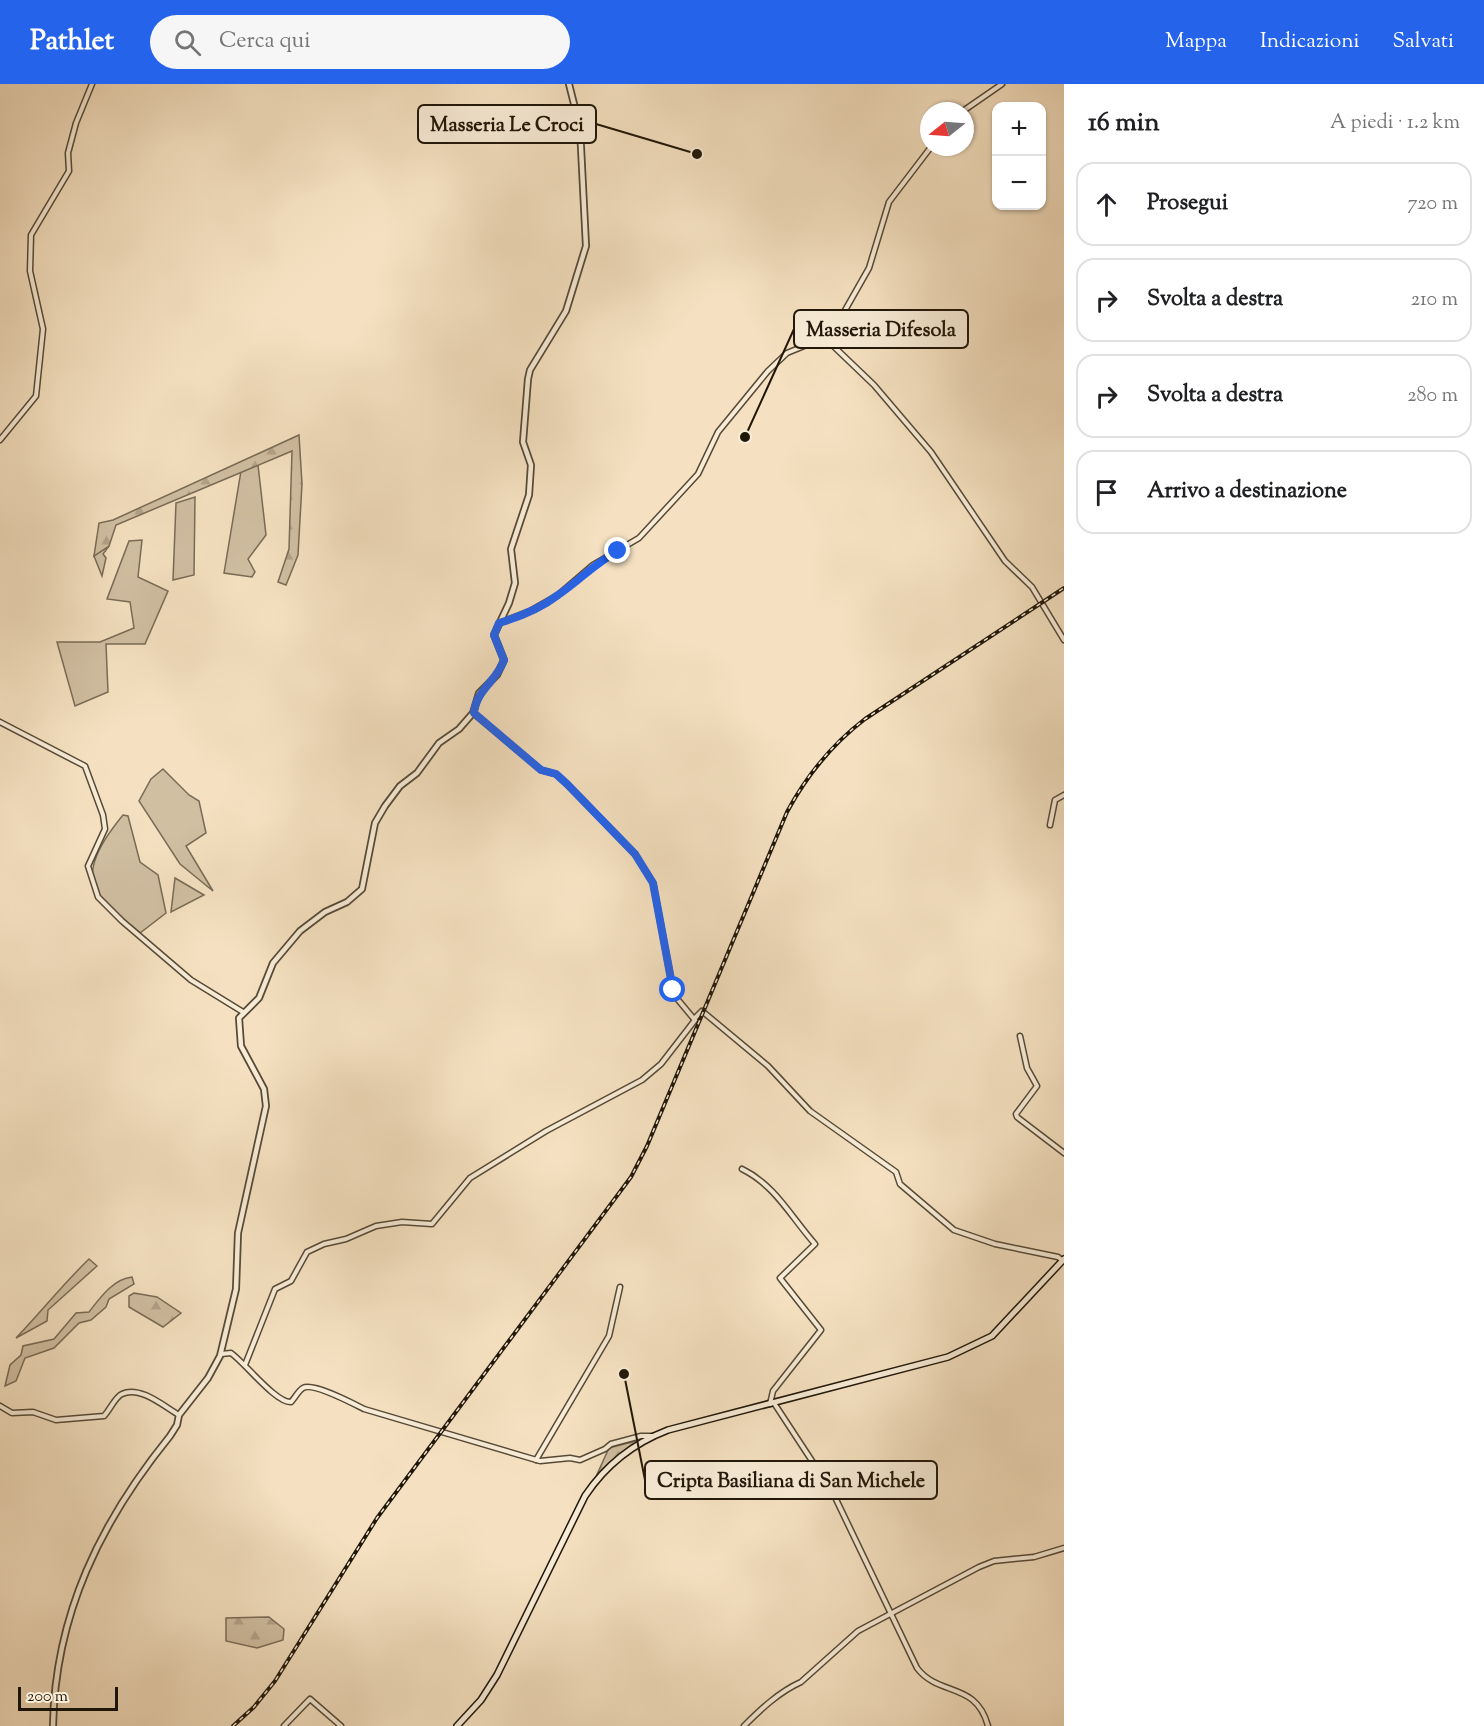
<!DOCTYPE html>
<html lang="it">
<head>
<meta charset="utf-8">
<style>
	body { margin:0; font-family:"Sorts Mill Goudy",serif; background:#f6f6f6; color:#202124 }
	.controls { position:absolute; right:18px; top:18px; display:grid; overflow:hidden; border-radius:12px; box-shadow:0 2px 4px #0004 }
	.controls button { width:54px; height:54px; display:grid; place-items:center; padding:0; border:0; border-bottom:2px solid #e0e0e0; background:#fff; color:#202124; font:30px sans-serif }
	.compass { position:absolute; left:920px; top:18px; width:54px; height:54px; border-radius:50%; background:#fff; box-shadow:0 2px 4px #0004; rotate:253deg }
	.scale { position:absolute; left:18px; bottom:15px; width:100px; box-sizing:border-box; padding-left:6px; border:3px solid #211709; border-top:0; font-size:16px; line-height:21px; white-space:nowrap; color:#211709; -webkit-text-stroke:4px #f8ecd7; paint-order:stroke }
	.stop { position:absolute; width:18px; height:18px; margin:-14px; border:4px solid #2563eb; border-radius:50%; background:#fff }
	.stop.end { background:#2563eb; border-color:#fff; box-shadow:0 2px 6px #0008 }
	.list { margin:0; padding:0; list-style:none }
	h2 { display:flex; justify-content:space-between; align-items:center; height:78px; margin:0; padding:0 24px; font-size:26px }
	h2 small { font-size:20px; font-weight:400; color:#757577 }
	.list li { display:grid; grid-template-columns:39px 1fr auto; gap:18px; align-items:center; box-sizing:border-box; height:84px; margin:0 12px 12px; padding:0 12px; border:2px solid #e0e0e0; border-radius:18px }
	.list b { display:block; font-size:22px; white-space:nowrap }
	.list em { font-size:20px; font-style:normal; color:#757577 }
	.icon { flex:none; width:33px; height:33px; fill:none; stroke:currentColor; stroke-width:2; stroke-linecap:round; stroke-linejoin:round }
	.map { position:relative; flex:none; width:1064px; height:1642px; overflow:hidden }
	header { display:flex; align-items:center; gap:36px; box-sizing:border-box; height:84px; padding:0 30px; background:#2563eb; color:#fff }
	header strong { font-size:28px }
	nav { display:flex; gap:33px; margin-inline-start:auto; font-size:21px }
	.search { width:420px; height:54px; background:#f6f6f6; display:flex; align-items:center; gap:15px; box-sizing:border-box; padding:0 21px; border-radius:33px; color:#757577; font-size:22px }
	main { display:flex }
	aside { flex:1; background:#fff }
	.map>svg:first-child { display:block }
</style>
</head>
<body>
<header>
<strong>Pathlet</strong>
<div class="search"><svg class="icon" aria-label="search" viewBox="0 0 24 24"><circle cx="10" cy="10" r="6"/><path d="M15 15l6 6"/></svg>Cerca qui</div>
<nav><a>Mappa</a><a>Indicazioni</a><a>Salvati</a></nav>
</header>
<main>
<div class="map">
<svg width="1064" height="1642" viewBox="0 0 1064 1642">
	<defs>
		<pattern id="forest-firs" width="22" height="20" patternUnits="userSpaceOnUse" patternTransform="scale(1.5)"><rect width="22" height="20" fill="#d1bfa2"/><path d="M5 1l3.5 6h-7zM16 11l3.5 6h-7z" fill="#b3a38a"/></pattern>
	</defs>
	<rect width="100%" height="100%" fill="#f5e1c1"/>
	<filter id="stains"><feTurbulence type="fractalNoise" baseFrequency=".00333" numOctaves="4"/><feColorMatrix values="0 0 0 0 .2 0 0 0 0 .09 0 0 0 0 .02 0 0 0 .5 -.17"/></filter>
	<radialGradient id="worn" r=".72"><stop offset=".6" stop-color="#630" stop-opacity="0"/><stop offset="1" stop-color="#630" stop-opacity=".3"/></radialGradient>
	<!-- grass -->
	<g fill="#d1bfa2" stroke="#796b56" stroke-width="1.5">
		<polygon points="258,381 266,451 248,475 255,488 252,493 224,489 241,387"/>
		<polygon points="195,413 194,491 173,496 176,419"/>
		<polygon points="142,456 138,493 168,507 145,560 106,560 108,608 75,622 57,558 100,558 134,544 130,518 107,515 129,457"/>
		<polygon points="109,462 103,470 106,474 102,492 94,472"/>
		<polygon points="163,685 189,711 199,717 206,749 186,762 213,807 180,780 139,717 151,695"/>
		<path d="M123,731l5,1 12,46 18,13 8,38 -26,20c-12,-11 -30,-21 -40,-34 -21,-27 5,-62 23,-84z"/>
		<polygon points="175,794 204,811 171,828"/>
		<path d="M89,1175l8,7 -49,44 -1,11 -31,17c25,-26 47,-54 73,-79z"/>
		<path d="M132,1193l2,7 -25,15 -3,8 -15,13 -12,3 -25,25 -29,10 -9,23 -11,5 5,-21 11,-10 2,-9 31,-7 22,-26 13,-1c11,-14 24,-33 43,-35z"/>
	</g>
	<!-- forest -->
	<g fill="url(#forest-firs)" stroke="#796b56" stroke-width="1.5">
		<polygon points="299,351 302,400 298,471 286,501 278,498 289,465 292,367 116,441 109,462 94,472 99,439 113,436"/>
		<polygon points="134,1209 157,1213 181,1229 163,1243 129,1223 129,1212"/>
		<polygon points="643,1355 615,1374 594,1397 609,1364"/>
		<polygon points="269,1533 284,1545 283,1556 257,1564 226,1557 226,1534"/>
	</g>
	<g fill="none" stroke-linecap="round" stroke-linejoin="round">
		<defs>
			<g id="minor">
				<polyline points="963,27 1002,0"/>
				<polyline points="826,255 874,301 931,368 1005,477 1032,503 1064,556"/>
				<polyline points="0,356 36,312 43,245 30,187 31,151 69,87 68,69 76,39 92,0"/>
				<polyline points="499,539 530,527 558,511 593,481 639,454 698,390 718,348 768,287 787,269 831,251 869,184 889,118 931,63"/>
				<polyline points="473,629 541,686 556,690 567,700 635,770 653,799 674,911 694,935 702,927 768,982 810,1027 896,1088 900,1100 954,1146 995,1160 1058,1173 1063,1177"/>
				<polyline points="0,638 85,682 103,731 105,745 88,782 98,813 122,837 191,896 243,928"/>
				<polyline points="1050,741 1055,716 1064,711"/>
				<polyline points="1020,952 1027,984 1037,1002 1016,1030 1017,1033 1064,1069"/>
				<path d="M742,1085c33,16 49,48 73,75l-35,34 41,52 -48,61 -3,13"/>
				<path d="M221,1270l10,-1c15,11 45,50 60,49 4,-4 7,-11 12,-14 10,-6 51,16 61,21l176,52 30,-3 10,2 25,-11 6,-5 30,-8h13"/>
				<polyline points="245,1281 275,1205 291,1197 307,1168 324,1160 346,1155 376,1142 402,1138 432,1140 470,1094 546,1047 642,996 661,980 695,936"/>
				<path d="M774,1319l59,90 84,175c22,29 59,13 71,58"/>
				<path d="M0,1322l12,7 21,-1 23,8 48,-4c6,-6 11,-19 18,-22 18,-9 43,13 57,21"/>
				<polyline points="536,1376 609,1252 620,1203"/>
				<polyline points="284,1642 310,1615 341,1642"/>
				<path d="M744,1642c17,-17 35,-34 57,-44l57,-51 121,-64 15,-6 40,-4 30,-9"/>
			</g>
			<path id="tertiary" d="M53,1642c2,-112 48,-205 117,-290l7,-11 2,-10 29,-37 12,-22 16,-67 2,-56 28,-127 -2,-17 -23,-43 -2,-28 20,-20 14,-35 27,-32 25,-19 22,-10 15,-13 13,-66 10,-17 15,-20 17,-13 22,-30 20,-14 14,-16 6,-20 18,-18 7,-15 -10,-25 15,-32 6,-20 -4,-34 18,-54 2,-30 -8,-23 5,-63 2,-9 36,-59 20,-65 -6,-118 -11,-44"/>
			<path id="secondary" d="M457,1642l24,-26 16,-25 88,-179c20,-30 49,-53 83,-66l280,-73 44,-21 72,-77"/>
		</defs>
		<!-- minor casing -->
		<use href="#minor" stroke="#564a37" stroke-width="7"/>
		<!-- tertiary casing -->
		<use href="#tertiary" stroke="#564a37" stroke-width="8"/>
		<!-- secondary casing -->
		<use href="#secondary" stroke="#211709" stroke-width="8"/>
		<!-- minor -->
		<use href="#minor" stroke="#f8ecd7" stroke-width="4"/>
		<!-- tertiary -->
		<use href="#tertiary" stroke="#f8ecd7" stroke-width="4.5"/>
		<!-- secondary -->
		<use href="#secondary" stroke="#f8ecd7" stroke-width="5"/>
		<defs>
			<path id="rail" d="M233,1642l21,-19 21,-26 102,-163 254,-341 16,-31 140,-334c20,-37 44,-67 78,-93l199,-131"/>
		</defs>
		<!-- rail casing -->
		<use href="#rail" stroke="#211709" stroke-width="4"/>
		<!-- rail -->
		<use href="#rail" stroke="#f8ecd7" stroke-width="1.5" stroke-dasharray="4.5" stroke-linecap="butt"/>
	</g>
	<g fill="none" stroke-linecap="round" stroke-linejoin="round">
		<!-- route -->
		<path stroke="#2563eb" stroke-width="8" d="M618,467c-23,12 -39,30 -60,44 -17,13 -39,22 -59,28l-5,12 10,25c-7,21 -28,30 -30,53l67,57 15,4 11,10 68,70 18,29 20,107"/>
	</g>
	<!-- callouts -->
	<path fill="none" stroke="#211709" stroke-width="2" d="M697 70L596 40M745 353L794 245M624 1290L645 1396"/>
	<g fill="#211709" stroke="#f8ecd7" stroke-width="2">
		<circle cx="697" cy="70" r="6"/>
		<circle cx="745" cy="353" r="6"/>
		<circle cx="624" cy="1290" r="6"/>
	</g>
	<g fill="#f8ecd7" stroke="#211709" stroke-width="2">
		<rect x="418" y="21" width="178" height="38" rx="6"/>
		<rect x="794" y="226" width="174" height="38" rx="6"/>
		<rect x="645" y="1377" width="292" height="38" rx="6"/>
	</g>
	<g font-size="20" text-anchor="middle" font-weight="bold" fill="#211709">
		<text x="507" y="47">Masseria Le Croci</text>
		<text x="881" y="252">Masseria Difesola</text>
		<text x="791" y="1403">Cripta Basiliana di San Michele</text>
	</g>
	<rect width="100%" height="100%" filter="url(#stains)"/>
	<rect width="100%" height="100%" fill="url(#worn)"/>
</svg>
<div class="controls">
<button>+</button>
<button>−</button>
</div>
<svg class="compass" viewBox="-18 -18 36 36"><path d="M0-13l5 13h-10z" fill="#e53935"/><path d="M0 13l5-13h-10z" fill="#757577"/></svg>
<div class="scale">200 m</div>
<div class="stop" style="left:673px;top:906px"></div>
<div class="stop end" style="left:618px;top:467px"></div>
</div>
<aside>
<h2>16 min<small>A piedi · 1.2 km</small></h2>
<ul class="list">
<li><svg class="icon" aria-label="ahead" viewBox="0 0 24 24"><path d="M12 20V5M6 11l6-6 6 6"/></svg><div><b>Prosegui</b></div><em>720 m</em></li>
<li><svg class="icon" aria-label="right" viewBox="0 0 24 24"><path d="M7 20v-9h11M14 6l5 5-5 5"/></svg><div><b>Svolta a destra</b></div><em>210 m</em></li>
<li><svg class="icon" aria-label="right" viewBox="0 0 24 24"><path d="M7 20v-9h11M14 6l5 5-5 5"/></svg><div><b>Svolta a destra</b></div><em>280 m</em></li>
<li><svg class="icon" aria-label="arrive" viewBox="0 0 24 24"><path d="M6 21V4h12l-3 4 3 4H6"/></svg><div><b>Arrivo a destinazione</b></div></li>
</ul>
</aside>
</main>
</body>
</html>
